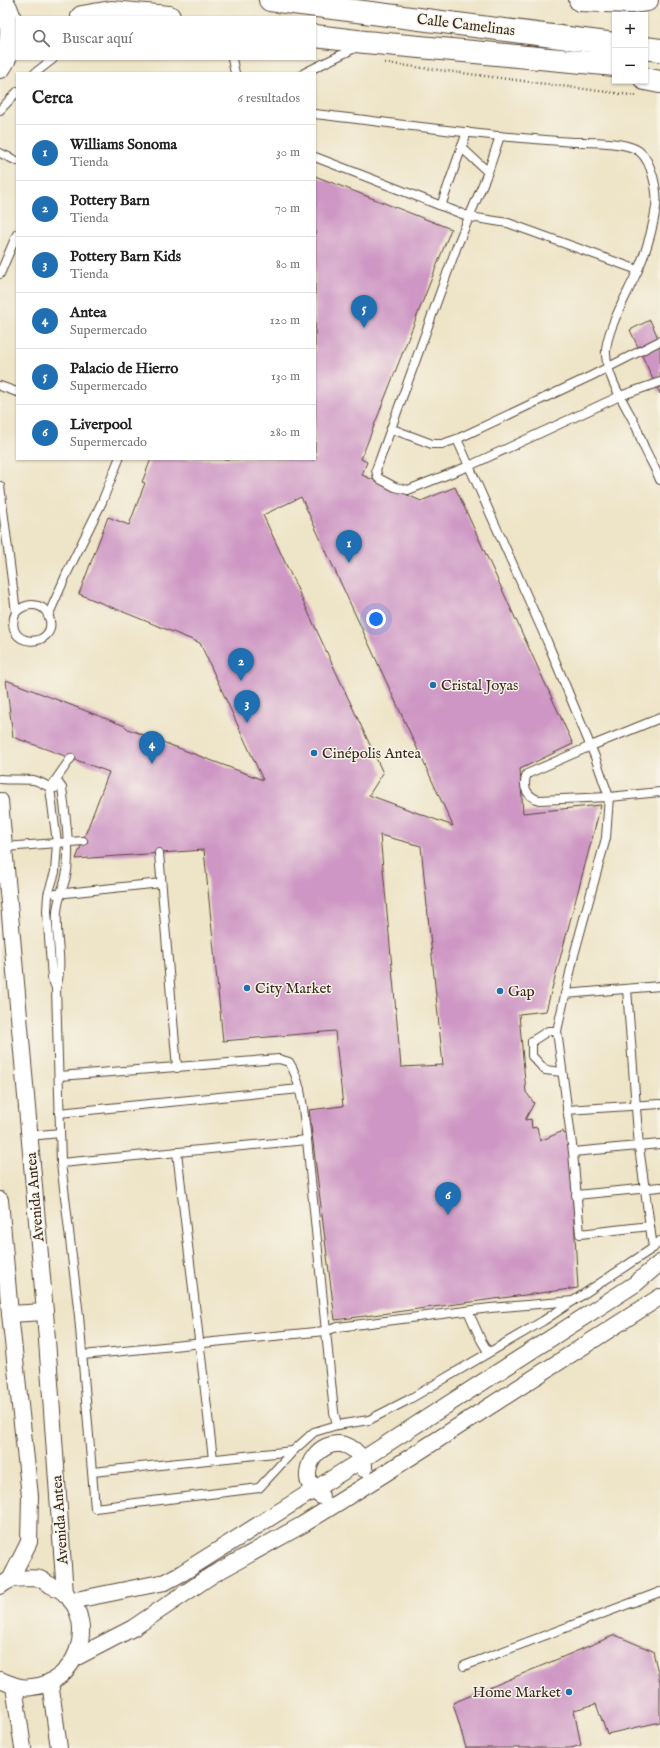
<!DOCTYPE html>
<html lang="es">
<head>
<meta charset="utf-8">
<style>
	body { margin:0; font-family:"IM FELL English",serif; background:#f6f6f6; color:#222 }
	.controls { position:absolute; right:12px; top:12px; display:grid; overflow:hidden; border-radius:0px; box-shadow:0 1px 3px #0004 }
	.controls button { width:36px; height:36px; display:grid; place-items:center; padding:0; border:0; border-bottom:1px solid #e0e0e0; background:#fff; color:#222; font:20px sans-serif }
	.you { position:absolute; left:376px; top:619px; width:14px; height:14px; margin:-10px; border:3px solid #fff; border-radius:50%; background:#1a73e8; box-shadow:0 0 0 6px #1a73e833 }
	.badge { display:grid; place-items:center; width:26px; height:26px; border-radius:50%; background:#1f6fb2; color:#fff; font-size:13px; font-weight:700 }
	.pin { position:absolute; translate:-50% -33px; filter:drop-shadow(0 1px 2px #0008) }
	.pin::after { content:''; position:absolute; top:21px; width:14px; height:12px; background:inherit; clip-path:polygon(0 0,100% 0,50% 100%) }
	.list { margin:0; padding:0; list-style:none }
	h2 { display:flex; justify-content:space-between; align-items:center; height:52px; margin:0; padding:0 16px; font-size:17px }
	h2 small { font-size:13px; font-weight:400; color:#767676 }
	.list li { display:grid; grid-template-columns:26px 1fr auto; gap:12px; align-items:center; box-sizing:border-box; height:56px; padding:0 16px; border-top:1px solid #e0e0e0 }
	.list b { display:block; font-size:15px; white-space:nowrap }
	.list p { margin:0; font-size:13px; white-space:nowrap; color:#767676 }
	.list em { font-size:13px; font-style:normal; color:#767676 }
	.icon { flex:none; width:22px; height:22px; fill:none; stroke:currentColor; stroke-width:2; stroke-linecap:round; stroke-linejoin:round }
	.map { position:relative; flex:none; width:660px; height:1748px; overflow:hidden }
	.search { position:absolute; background:#fff; box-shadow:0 1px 3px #0004; left:16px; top:16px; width:300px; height:44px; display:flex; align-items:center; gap:10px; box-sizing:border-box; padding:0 14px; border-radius:0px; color:#767676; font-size:15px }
	.panel { position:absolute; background:#fff; box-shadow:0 1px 3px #0004; left:16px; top:72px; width:300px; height:388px; border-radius:0px }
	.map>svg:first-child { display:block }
</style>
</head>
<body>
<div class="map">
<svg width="660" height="1748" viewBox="0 0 660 1748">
	<rect width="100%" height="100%" fill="#f7f3e8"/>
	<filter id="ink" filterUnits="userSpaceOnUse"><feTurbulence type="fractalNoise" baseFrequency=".025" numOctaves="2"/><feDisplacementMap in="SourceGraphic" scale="8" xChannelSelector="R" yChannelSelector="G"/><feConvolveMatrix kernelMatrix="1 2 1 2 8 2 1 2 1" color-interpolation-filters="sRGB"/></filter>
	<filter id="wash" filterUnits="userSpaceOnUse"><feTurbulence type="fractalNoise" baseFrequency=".012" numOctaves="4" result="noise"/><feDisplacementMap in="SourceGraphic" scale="16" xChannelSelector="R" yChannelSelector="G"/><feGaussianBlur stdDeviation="0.9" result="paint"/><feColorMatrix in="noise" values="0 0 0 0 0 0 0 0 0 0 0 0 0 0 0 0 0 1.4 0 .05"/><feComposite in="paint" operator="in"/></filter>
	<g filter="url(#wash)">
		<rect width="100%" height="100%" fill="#eee4c7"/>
		<g id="blocks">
			<!-- building -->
			<g fill="#ce96c4" fill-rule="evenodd">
				<path d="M315,176l136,53 -90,230 6,3 -5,13 59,26 34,-14 118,257 -53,25 3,44 78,-8 -55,206 -27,3 7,78 8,11 -9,17 6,-1 1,9 5,-1 3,14 23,-10 1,3 5,-1 9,155 -243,32 -26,-210 34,-4 -8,-75 -112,10 -19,-191 -128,9 33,-87 -96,-35 -7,-57 119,46 3,3 135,51 -63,-137 -121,-49 29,-77 21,8 16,-42 -3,-1 9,-23h164zM301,497l152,329 -84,-31 14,-22 -120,-258zM380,835l41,11 22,219 -42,2z"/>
				<polygon points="650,320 660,342 660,394 630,330"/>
				<polygon points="615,1635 653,1651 660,1682 660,1722 607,1734 596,1704 574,1710 581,1745 571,1748 466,1748 453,1703"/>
			</g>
		</g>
	</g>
	<g filter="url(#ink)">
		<use href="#blocks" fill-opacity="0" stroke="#564637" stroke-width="1"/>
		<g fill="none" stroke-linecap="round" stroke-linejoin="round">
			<defs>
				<g id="lane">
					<polyline points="232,59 235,73"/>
					<polyline points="35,73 53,59"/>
					<polyline points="304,73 357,47"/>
					<polyline points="0,110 17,92"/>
					<path d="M315,114c86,10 172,23 259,28 16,0 54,-1 66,10 12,10 18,40 16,55 -3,21 -10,45 -19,65 -9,21 -33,62 -31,83 2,25 18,47 29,69 4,8 6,17 10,25 5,11 11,20 15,31"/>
					<polyline points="500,136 488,172 457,246 376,470 378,478 395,487 408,490 469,466 620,396 660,382"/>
					<polyline points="461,147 488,172"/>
					<polyline points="0,153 17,161"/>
					<polyline points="315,157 470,217 508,223 638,270"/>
					<polyline points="441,206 467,132"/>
					<polyline points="0,274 17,234"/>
					<polyline points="0,386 17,392"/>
					<polyline points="392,429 432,444 442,444 457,439 591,376 660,341"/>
					<polyline points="457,439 547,641 595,757 609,797 606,838 574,955 557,1031 573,1152 580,1234 650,1226"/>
					<path d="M0,486l16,126c-16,38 44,37 33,5 -6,-16 -23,-14 -33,-5"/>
					<polyline points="48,616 67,573 102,502 119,459"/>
					<path d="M660,718l-69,28 -64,28c-5,12 -1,22 12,26l70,-3 51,-5"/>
					<path d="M0,779c11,1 23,0 33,1 8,1 14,8 22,8"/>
					<path d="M57,781l5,7 1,7c3,25 7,51 4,76 -2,14 -9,26 -10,41 -2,26 7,50 -1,76l5,175"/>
					<polyline points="5,847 83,841"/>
					<polyline points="159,853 177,1068"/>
					<polyline points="56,894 161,883"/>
					<polyline points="56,988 52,978 47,911 48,895 55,872 57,843 50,788 71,758"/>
					<polyline points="627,989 639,1147 653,1248"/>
					<polyline points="565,994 660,986"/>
					<polyline points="557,1031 548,1031 532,1041 532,1056 545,1070 562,1072"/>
					<path d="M59,1076l220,-17 10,3c14,22 14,52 18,78"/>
					<polyline points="567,1110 660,1104"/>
					<polyline points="59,1113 300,1089"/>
					<polyline points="29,1136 60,1133"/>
					<polygon points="307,1140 334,1412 337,1425 314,1432 293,1451 259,1488 95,1508 79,1316 61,1163"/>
					<polyline points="177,1152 213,1459"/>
					<polyline points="573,1152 660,1144"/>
					<polyline points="576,1195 660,1187"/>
					<polyline points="468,1311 481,1340 488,1352"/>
					<polyline points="83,1355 325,1331 338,1327 490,1308 573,1301"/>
					<polyline points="337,1425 369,1420 408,1400 543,1321 653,1248 660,1241"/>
					<polyline points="93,1472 293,1451"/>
					<polyline points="464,1666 660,1592"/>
				</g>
				<g id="street">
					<polyline points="0,801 45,1312 65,1594"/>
					<polyline points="0,1200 10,1314 30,1496 29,1542 10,1580"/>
					<polyline points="10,1314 45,1312"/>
					<path d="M321,1496c-8,-5 -14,-12 -13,-23 2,-24 31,-40 49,-20 2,2 6,4 6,7 1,2 1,6 1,9"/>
					<path d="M0,1586c3,-2 7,-5 10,-6 4,-2 27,-2 30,-1 3,1 6,4 8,5 6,3 14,6 19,11 30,32 9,88 -35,92 -12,2 -22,-3 -32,-7"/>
					<polyline points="71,1601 165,1582 182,1573 363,1459 635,1284 660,1263"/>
					<polyline points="75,1658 133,1628 212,1575 302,1525 384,1474 660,1297"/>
					<polyline points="50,1682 59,1748"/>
					<polyline points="14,1686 23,1748"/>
				</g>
				<g id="secondary">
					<polyline points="270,0 615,44"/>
					<polyline points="580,0 631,2 647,0"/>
					<polyline points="82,17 111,12 169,17"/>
					<polyline points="315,36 365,42 615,65"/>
					<polyline points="645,48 660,50"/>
					<path d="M0,67c13,-18 16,-48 1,-67"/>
					<polyline points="645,79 660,82"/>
				</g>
			</defs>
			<!-- lane casing -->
			<use href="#lane" stroke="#564637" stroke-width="10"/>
			<!-- street casing -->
			<use href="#street" stroke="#564637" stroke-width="18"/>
			<!-- secondary casing -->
			<use href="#secondary" stroke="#564637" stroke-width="24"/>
			<!-- path -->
			<polyline stroke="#564637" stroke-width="2.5" stroke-dasharray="1 3" stroke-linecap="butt" points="385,63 638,96"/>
			<!-- lane -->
			<use href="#lane" stroke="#fff" stroke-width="8"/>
			<!-- street -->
			<use href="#street" stroke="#fff" stroke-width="16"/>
			<!-- secondary -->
			<use href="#secondary" stroke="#fff" stroke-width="22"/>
		</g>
	</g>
	<!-- markers -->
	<g fill="#1f6fb2" stroke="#f7f3e8" stroke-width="1.5">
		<circle cx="433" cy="685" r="4"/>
		<circle cx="314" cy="753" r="4"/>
		<circle cx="247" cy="988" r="4"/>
		<circle cx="500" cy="991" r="4"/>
		<circle cx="569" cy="1692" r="4"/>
	</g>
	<g text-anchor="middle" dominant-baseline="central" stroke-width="3" stroke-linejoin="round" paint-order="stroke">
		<!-- street labels -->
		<g font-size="15" fill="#3b2a1e" stroke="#f7f3e8">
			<text transform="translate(466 25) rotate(7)">Calle Camelinas</text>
			<text transform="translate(35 1197) rotate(-95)">Avenida Antea</text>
			<text transform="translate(60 1520) rotate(-94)">Avenida Antea</text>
		</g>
		<!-- poi labels -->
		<g font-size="15" fill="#3b2a1e" stroke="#f7f3e8" text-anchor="start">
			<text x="441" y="685">Cristal Joyas</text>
			<text x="322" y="753">Cinépolis Antea</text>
			<text x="255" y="988">City Market</text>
			<text x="508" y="991">Gap</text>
			<text x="561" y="1692" text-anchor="end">Home Market</text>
		</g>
	</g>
</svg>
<div class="controls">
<button>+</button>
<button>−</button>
</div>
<div class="you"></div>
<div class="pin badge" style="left:349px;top:563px">1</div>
<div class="pin badge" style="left:241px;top:681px">2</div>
<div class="pin badge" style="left:247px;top:723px">3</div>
<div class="pin badge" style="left:152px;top:764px">4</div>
<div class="pin badge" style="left:364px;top:328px">5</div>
<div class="pin badge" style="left:448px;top:1215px">6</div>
<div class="search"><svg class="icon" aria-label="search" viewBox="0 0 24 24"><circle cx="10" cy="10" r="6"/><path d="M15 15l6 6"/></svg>Buscar aquí</div>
<section class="panel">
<h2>Cerca<small>6 resultados</small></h2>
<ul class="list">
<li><span class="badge">1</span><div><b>Williams Sonoma</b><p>Tienda</p></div><em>30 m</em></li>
<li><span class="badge">2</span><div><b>Pottery Barn</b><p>Tienda</p></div><em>70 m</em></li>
<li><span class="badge">3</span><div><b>Pottery Barn Kids</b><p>Tienda</p></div><em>80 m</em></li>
<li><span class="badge">4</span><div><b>Antea</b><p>Supermercado</p></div><em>120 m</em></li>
<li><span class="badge">5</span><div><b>Palacio de Hierro</b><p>Supermercado</p></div><em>130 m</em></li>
<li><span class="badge">6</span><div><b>Liverpool</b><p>Supermercado</p></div><em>280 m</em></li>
</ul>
</section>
</div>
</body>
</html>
